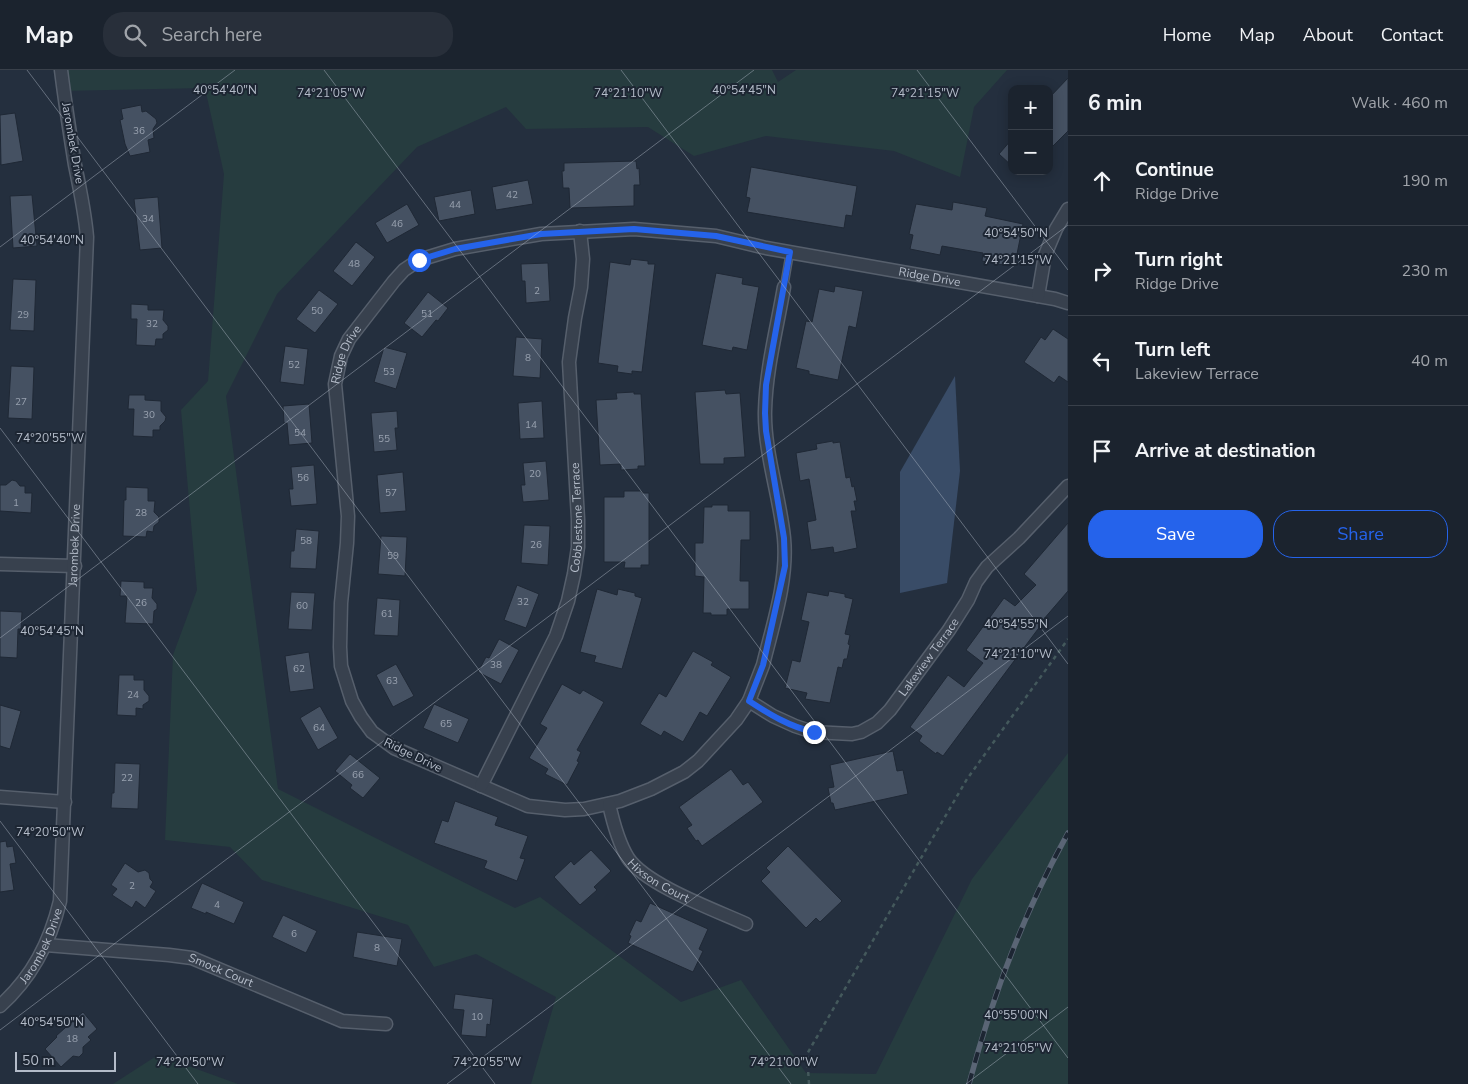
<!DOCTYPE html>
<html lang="en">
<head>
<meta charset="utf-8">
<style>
	body { margin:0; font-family:"Nunito Sans",sans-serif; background:#282f3a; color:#f1f3f6 }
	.controls { position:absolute; right:15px; top:15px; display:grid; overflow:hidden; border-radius:10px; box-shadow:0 2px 12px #0003 }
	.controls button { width:45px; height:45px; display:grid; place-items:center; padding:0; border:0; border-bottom:1px solid #39404a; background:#1b232e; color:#f1f3f6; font:25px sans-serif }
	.scale { position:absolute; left:15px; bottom:12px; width:101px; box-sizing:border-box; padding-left:5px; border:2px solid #b4bcc9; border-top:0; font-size:14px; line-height:18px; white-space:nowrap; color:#b4bcc9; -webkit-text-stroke:4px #1d2633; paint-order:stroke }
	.stop { position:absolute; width:15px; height:15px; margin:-11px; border:4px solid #2563eb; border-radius:50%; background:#fff }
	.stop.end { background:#2563eb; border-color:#fff; box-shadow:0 1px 5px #0008 }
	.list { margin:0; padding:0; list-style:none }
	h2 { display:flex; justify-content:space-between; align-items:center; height:65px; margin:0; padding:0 20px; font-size:21px }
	h2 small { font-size:16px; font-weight:400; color:#a0a4aa }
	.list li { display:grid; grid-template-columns:32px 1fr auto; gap:15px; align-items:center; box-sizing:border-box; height:90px; padding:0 20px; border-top:1px solid #39404a }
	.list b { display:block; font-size:19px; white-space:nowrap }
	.list p { margin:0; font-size:16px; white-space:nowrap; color:#a0a4aa }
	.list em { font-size:16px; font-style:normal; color:#a0a4aa }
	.actions { display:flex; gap:10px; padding:15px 20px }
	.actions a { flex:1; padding:11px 0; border:1px solid #2563eb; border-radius:20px; text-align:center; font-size:18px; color:#2563eb }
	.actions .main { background:#2563eb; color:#fff }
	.icon { flex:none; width:28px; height:28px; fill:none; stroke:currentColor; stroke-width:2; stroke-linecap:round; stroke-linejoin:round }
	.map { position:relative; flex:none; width:1068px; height:1014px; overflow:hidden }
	header { display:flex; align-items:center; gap:30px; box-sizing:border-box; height:70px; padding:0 25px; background:#1b232e; border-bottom:1px solid #39404a }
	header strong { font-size:24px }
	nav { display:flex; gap:28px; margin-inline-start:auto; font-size:18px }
	.search { width:350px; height:45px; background:#282f3a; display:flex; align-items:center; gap:12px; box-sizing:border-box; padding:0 18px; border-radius:20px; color:#a0a4aa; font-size:19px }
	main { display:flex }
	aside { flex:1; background:#1b232e }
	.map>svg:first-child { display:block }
</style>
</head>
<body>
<header>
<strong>Map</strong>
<div class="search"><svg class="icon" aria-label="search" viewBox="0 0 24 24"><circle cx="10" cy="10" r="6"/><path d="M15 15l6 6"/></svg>Search here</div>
<nav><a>Home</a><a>Map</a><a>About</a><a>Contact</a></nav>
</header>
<main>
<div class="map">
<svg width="1068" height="1014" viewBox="0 0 1068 1014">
	<rect width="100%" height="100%" fill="#242f3e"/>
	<!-- green -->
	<g fill="#263c3f">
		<polygon points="62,0 772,0 778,12 796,0 1007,0 974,37 960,107 894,81 766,66 694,86 648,57 526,59 506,37 417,77 277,224 226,326 278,719 515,838 540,827 681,932 741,910 806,1003 876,1004 972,809 1068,683 1068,1014 531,1014 556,927 476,884 434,897 408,855 262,810 230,777 165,770 173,585 197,520 181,340 208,311 224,104 205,18 61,21"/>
		<polygon points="158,985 238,1014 113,1014"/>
	</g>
	<!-- water -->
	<polygon fill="#394c67" points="955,306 960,401 947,513 900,523 900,402"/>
	<!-- building -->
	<g fill="#455162" stroke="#1f2835">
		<polygon points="1068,8 1068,61 1049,80 1049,28"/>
		<polygon points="141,35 142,42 146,41 156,49 157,53 153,59 154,68 148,70 150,82 130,86 125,74 120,50 123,49 121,39"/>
		<polygon points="15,43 23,91 1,95 0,45"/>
		<polygon points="1012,69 1012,96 999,84"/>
		<polygon points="636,91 637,99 639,98 640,115 634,115 634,136 570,138 569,118 563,118 562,101 564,101 564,93"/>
		<polygon points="751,97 857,116 852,146 846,145 844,158 747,142 750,128 746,127"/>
		<polygon points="528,110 533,134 496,140 492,117"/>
		<polygon points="471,120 475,144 439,151 434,127"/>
		<polygon points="32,125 37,176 13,178 10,126"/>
		<polygon points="158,127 162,178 140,180 134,129"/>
		<polygon points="953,132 987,138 985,146 1023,154 1017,184 1012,183 1009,196 982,191 983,183 942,176 940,185 910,179 913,165 909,164 916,134 952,140"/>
		<polygon points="407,134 419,155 387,173 375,153"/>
		<polygon points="356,172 375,187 352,216 333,201"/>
		<polygon points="631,189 648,191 648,194 655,194 642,302 632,301 632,304 617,302 618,296 598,293 610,192 630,195"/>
		<polygon points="548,193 550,231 526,233 525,211 522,211 521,194"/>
		<polygon points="716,203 743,208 742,214 759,217 747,280 733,277 732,281 702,275"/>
		<polygon points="13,209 36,210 34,261 10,260"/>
		<polygon points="835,216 863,221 856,258 849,256 838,310 809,304 809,301 796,298 806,251 812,252 819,219 834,222"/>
		<polygon points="319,220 338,234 315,263 296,249"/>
		<polygon points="428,222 448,238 438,251 436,250 422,267 404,253"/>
		<polygon points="131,234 148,235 148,240 164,240 163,250 168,256 168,260 163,264 163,269 156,269 155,276 136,275 137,249 131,249"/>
		<polygon points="1053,259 1068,269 1068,312 1059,306 1054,313 1024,292 1041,267 1045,270"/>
		<polygon points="516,267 542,269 540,308 513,306"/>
		<polygon points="285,276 308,279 304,315 280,312"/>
		<polygon points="384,277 407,283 396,319 374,312"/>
		<polygon points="11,296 34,297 32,349 8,348"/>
		<polygon points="725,320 726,324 740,323 745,387 724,388 724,394 700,394 695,322"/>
		<polygon points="634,322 634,324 641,324 645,396 638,396 638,399 621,400 621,394 600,395 596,330 617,329 616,323"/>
		<polygon points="129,325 145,325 145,330 161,331 161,341 166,347 165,351 160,356 160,360 153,360 153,367 133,366 134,339 128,339"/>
		<polygon points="542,331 544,368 520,369 518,333"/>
		<polygon points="309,334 312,373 289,375 287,353 284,353 283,336"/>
		<polygon points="397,341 398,358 395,358 397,380 374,382 371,343"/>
		<polygon points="833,371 833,373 840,372 846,408 850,407 852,417 854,416 857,431 854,431 856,441 851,441 857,478 834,483 833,477 811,480 807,452 816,450 809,409 800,411 796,383 817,379 816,374"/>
		<polygon points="546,391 549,430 523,432 521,415 525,415 523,393"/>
		<polygon points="314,395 317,434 291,436 289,419 293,419 291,397"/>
		<polygon points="403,402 406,441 380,443 377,405"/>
		<polygon points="12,410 16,411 20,416 25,416 25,423 32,423 31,443 0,441 0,415 6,415"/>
		<polygon points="126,417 148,418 148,431 155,431 154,442 159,447 159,452 154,456 153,462 147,461 146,467 123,466 124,430 126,430"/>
		<polygon points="624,421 642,421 642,423 649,423 649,495 641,495 641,498 624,498 625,492 604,492 604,427 624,427"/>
		<polygon points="712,435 728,435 728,441 750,441 750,470 741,470 740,511 749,511 749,539 727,539 727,545 711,545 711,543 703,543 704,507 695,506 695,473 703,473 704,437 712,437"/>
		<polygon points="1068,453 1068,521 1043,550 1044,551 943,686 937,682 936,684 919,671 922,666 910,657 948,605 964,617 974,604 983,593 966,580 1004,528 1015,536 1036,515 1024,504"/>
		<polygon points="524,455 550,456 548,495 521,493"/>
		<polygon points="296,459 319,461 316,499 290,498 291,481 294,481"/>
		<polygon points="381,466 407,467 405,506 378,504"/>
		<polygon points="121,511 144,512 144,518 153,518 152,528 157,534 157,539 154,541 153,554 125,553 127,526 120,526"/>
		<polygon points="517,515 539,524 526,558 504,550"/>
		<polygon points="597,519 617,525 618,519 635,523 635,526 642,528 622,599 594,592 596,586 580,582"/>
		<polygon points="829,521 845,524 845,527 853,529 845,564 850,565 848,574 850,575 847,589 844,589 842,598 838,597 830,633 805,629 807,623 785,618 792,590 800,592 809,552 801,550 807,522 828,526"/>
		<polygon points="291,522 315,523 312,560 288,559"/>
		<polygon points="377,528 400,530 398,566 374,565"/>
		<polygon points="0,541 22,542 21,559 18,559 17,588 0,587"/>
		<polygon points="499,569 519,580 501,614 478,602 486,587 489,588"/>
		<polygon points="693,581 713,592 711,595 731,607 707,646 700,642 683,672 664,661 661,666 640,654 659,623 666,627"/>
		<polygon points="309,582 314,619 290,622 285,586"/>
		<polygon points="396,594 414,626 393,637 376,605"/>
		<polygon points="119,605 134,605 134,610 144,610 144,620 149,626 149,631 143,635 143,639 136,638 136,646 117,645"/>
		<polygon points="562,614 580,624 583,620 604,632 577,680 581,682 577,691 579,692 567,715 545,704 548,699 529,688 547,658 540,654"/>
		<polygon points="434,634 469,649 458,673 423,658"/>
		<polygon points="0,635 21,641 10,679 0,676"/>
		<polygon points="320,636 338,668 318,680 300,648"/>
		<polygon points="893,681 897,701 903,700 908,724 835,740 833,733 831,733 828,718 834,717 830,695"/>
		<polygon points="350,684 380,708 363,728 350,718 352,715 335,701"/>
		<polygon points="115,693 140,694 138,739 111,738 112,723 114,723"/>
		<polygon points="731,699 743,715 748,712 763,732 702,776 698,770 696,771 687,758 692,755 679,737"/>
		<polygon points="455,731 498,747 495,755 528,766 520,788 525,789 517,811 484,798 487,791 434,773 442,750 448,752"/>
		<polygon points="6,771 7,777 13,776 16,793 10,794 14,820 0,822 0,772"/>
		<polygon points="788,776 842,831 820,852 816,848 806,858 761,811 770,802 766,798"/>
		<polygon points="591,780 611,801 594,817 597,820 580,835 554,807 571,791 574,795"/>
		<polygon points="125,793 138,802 145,800 149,803 150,809 153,812 150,817 156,821 145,838 136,831 132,838 112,825 117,819 111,815"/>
		<polygon points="202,813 244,832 234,854 206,842 206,844 191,838"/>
		<polygon points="650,833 708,859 699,879 703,881 693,902 628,873 631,866 629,865 636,850 641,852"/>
		<polygon points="283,845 317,861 306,883 272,867"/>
		<polygon points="357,862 402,869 397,896 353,887"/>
		<polygon points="455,924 493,929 490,955 487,954 486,967 461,965 464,940 453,939"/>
		<polygon points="83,942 97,959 88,967 91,970 83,977 83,983 79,987 73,986 61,997 45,979 57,967 56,966"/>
	</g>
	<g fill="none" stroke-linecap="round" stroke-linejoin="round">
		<defs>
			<polyline id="lane" points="784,217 790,182"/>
			<g id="street">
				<path id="s1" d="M784,217c-7,41 -18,82 -19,124 -1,41 15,86 19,127 4,42 -11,86 -21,127l-14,36 -13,19 -38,41 -14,11 -33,17 -31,12 -36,8 -19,1 -37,-4 -134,-58 -22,-16 -11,-15 -9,-16 -11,-35 -1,-19 1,-44 6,-60 1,-27 -13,-132 6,-28 8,-17 45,-58 10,-11 15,-10 36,-11 86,-15 93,-5 82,7 50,12 289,51 13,4"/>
				<polyline points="1038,226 1045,185 1056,159 1068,139"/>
				<polyline points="0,494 75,496"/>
				<path id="s2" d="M749,631l24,15 22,10 18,6 39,2 9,-2 16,-9 13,-13 59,-80 19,-30 8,-18 11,-15 32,-29 49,-52"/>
				<path id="s3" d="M481,716l75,-150 12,-35 6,-27 4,-27v-28l-9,-157 6,-44 6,-31 2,-28 -3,-28"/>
				<polyline points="0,727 65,732"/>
				<path id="s4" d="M609,734c4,18 9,38 19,54 18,27 87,52 118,66"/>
				<path id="s5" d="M46,875l123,10 23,3 150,63 44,3"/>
				<path id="s6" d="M0,936c32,-29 50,-63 60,-105l27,-664c-2,-24 -7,-48 -12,-72 -5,-31 -10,-63 -14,-95"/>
			</g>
		</defs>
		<!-- lane casing -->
		<use href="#lane" stroke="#565f6c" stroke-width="9"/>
		<!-- street casing -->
		<use href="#street" stroke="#565f6c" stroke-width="15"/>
		<!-- path -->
		<polyline stroke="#44595c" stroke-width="2.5" stroke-dasharray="4 4" stroke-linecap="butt" points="809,1014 807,984 967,709 1068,569"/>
		<!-- lane -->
		<use href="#lane" stroke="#38414e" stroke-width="6"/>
		<!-- street -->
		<use href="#street" stroke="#38414e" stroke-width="12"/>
		<defs>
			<path id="rail" d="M969,1014c23,-87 55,-172 99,-251"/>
		</defs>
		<!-- rail casing -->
		<use href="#rail" stroke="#5a6575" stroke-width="5.5"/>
		<!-- rail -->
		<use href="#rail" stroke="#1d2633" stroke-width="4" stroke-dasharray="11" stroke-linecap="butt"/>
	</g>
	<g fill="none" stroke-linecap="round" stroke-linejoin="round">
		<!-- route -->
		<path stroke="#2563eb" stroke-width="6" d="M419,190l36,-11 86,-15 93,-5 82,7 74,16 -24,133 -1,28 1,18 18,107 1,28 -22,99 -14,36c20,13 41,26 65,31"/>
	</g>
	<!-- ticks -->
	<path fill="none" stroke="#b4bcc9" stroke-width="1" stroke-opacity="0.45" d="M27,0l764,1014M324,0l744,988M621,0l447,594M917,0l151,200M0,177l235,-177M0,358l495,656M0,568l754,-568M0,751l198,263M0,960l1068,-805M447,1014l621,-468M966,1014l102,-77"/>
	<g text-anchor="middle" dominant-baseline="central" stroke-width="4" stroke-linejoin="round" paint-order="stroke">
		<!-- number labels -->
		<g font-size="10" fill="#98a1af">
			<text x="139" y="61">36</text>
			<text x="512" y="125">42</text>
			<text x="455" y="135">44</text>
			<text x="148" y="149">34</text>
			<text x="397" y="154">46</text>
			<text x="354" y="194">48</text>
			<text x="537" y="221">2</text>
			<text x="317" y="241">50</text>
			<text x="427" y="244">51</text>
			<text x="23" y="245">29</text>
			<text x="152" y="254">32</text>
			<text x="528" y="288">8</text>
			<text x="294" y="295">52</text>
			<text x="389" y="302">53</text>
			<text x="21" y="332">27</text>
			<text x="149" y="345">30</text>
			<text x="531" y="355">14</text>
			<text x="300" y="363">54</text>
			<text x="384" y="369">55</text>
			<text x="535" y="404">20</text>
			<text x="303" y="408">56</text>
			<text x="391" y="423">57</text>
			<text x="16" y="433">1</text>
			<text x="141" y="443">28</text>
			<text x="306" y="471">58</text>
			<text x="536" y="475">26</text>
			<text x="393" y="486">59</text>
			<text x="523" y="532">32</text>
			<text x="141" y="533">26</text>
			<text x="302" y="536">60</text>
			<text x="387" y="544">61</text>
			<text x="496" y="595">38</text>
			<text x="299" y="599">62</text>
			<text x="392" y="611">63</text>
			<text x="133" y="625">24</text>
			<text x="446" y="654">65</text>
			<text x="319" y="658">64</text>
			<text x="358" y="705">66</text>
			<text x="127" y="708">22</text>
			<text x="132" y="816">2</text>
			<text x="217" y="835">4</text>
			<text x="294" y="864">6</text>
			<text x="377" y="878">8</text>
			<text x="477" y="947">10</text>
			<text x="72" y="969">18</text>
		</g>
		<!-- street labels -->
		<g font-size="12" fill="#b4bcc9" stroke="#1d2633">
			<text transform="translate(73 73) rotate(80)">Jarombek Drive</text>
			<text stroke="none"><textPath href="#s1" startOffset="1884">Ridge Drive</textPath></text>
			<text stroke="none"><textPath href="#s1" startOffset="1244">Ridge Drive</textPath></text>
			<text stroke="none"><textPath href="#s3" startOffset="289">Cobblestone Terrace</textPath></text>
			<text stroke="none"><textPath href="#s6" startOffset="479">Jarombek Drive</textPath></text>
			<text stroke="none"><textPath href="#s2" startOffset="222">Lakeview Terrace</textPath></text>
			<text transform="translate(413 685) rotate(26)">Ridge Drive</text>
			<text stroke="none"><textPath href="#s4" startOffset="96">Hixson Court</textPath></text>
			<text stroke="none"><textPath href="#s6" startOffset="74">Jarombek Drive</textPath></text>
			<text stroke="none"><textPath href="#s5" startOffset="178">Smock Court</textPath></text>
		</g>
	</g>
	<g font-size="12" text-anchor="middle" fill="#b4bcc9" stroke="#1d2633" stroke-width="4" stroke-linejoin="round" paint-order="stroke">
		<text x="225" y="24">40°54'40"N</text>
		<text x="744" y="24">40°54'45"N</text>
		<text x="331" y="27">74°21'05"W</text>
		<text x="628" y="27">74°21'10"W</text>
		<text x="925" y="27">74°21'15"W</text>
		<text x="1016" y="167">40°54'50"N</text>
		<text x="52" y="174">40°54'40"N</text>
		<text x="1018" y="194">74°21'15"W</text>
		<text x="50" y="372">74°20'55"W</text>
		<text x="1016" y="558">40°54'55"N</text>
		<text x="52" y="565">40°54'45"N</text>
		<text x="1018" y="588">74°21'10"W</text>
		<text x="50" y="766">74°20'50"W</text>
		<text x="1016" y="949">40°55'00"N</text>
		<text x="52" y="956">40°54'50"N</text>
		<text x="1018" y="982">74°21'05"W</text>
		<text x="190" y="996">74°20'50"W</text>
		<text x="487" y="996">74°20'55"W</text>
		<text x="784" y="996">74°21'00"W</text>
	</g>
</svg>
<div class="controls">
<button>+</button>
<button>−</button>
</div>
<div class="scale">50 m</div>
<div class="stop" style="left:419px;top:190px"></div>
<div class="stop end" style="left:814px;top:662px"></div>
</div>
<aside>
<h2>6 min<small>Walk · 460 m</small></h2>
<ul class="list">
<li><svg class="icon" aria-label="ahead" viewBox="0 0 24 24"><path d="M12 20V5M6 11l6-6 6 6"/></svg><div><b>Continue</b><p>Ridge Drive</p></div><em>190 m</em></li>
<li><svg class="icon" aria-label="right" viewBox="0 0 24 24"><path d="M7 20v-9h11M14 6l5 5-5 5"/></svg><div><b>Turn right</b><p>Ridge Drive</p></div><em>230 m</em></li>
<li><svg class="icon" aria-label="left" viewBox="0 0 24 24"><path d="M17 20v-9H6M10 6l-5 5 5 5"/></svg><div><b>Turn left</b><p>Lakeview Terrace</p></div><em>40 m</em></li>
<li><svg class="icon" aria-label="arrive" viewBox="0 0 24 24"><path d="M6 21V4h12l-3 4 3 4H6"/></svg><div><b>Arrive at destination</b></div></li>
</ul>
<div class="actions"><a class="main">Save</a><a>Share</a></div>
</aside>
</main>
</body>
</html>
